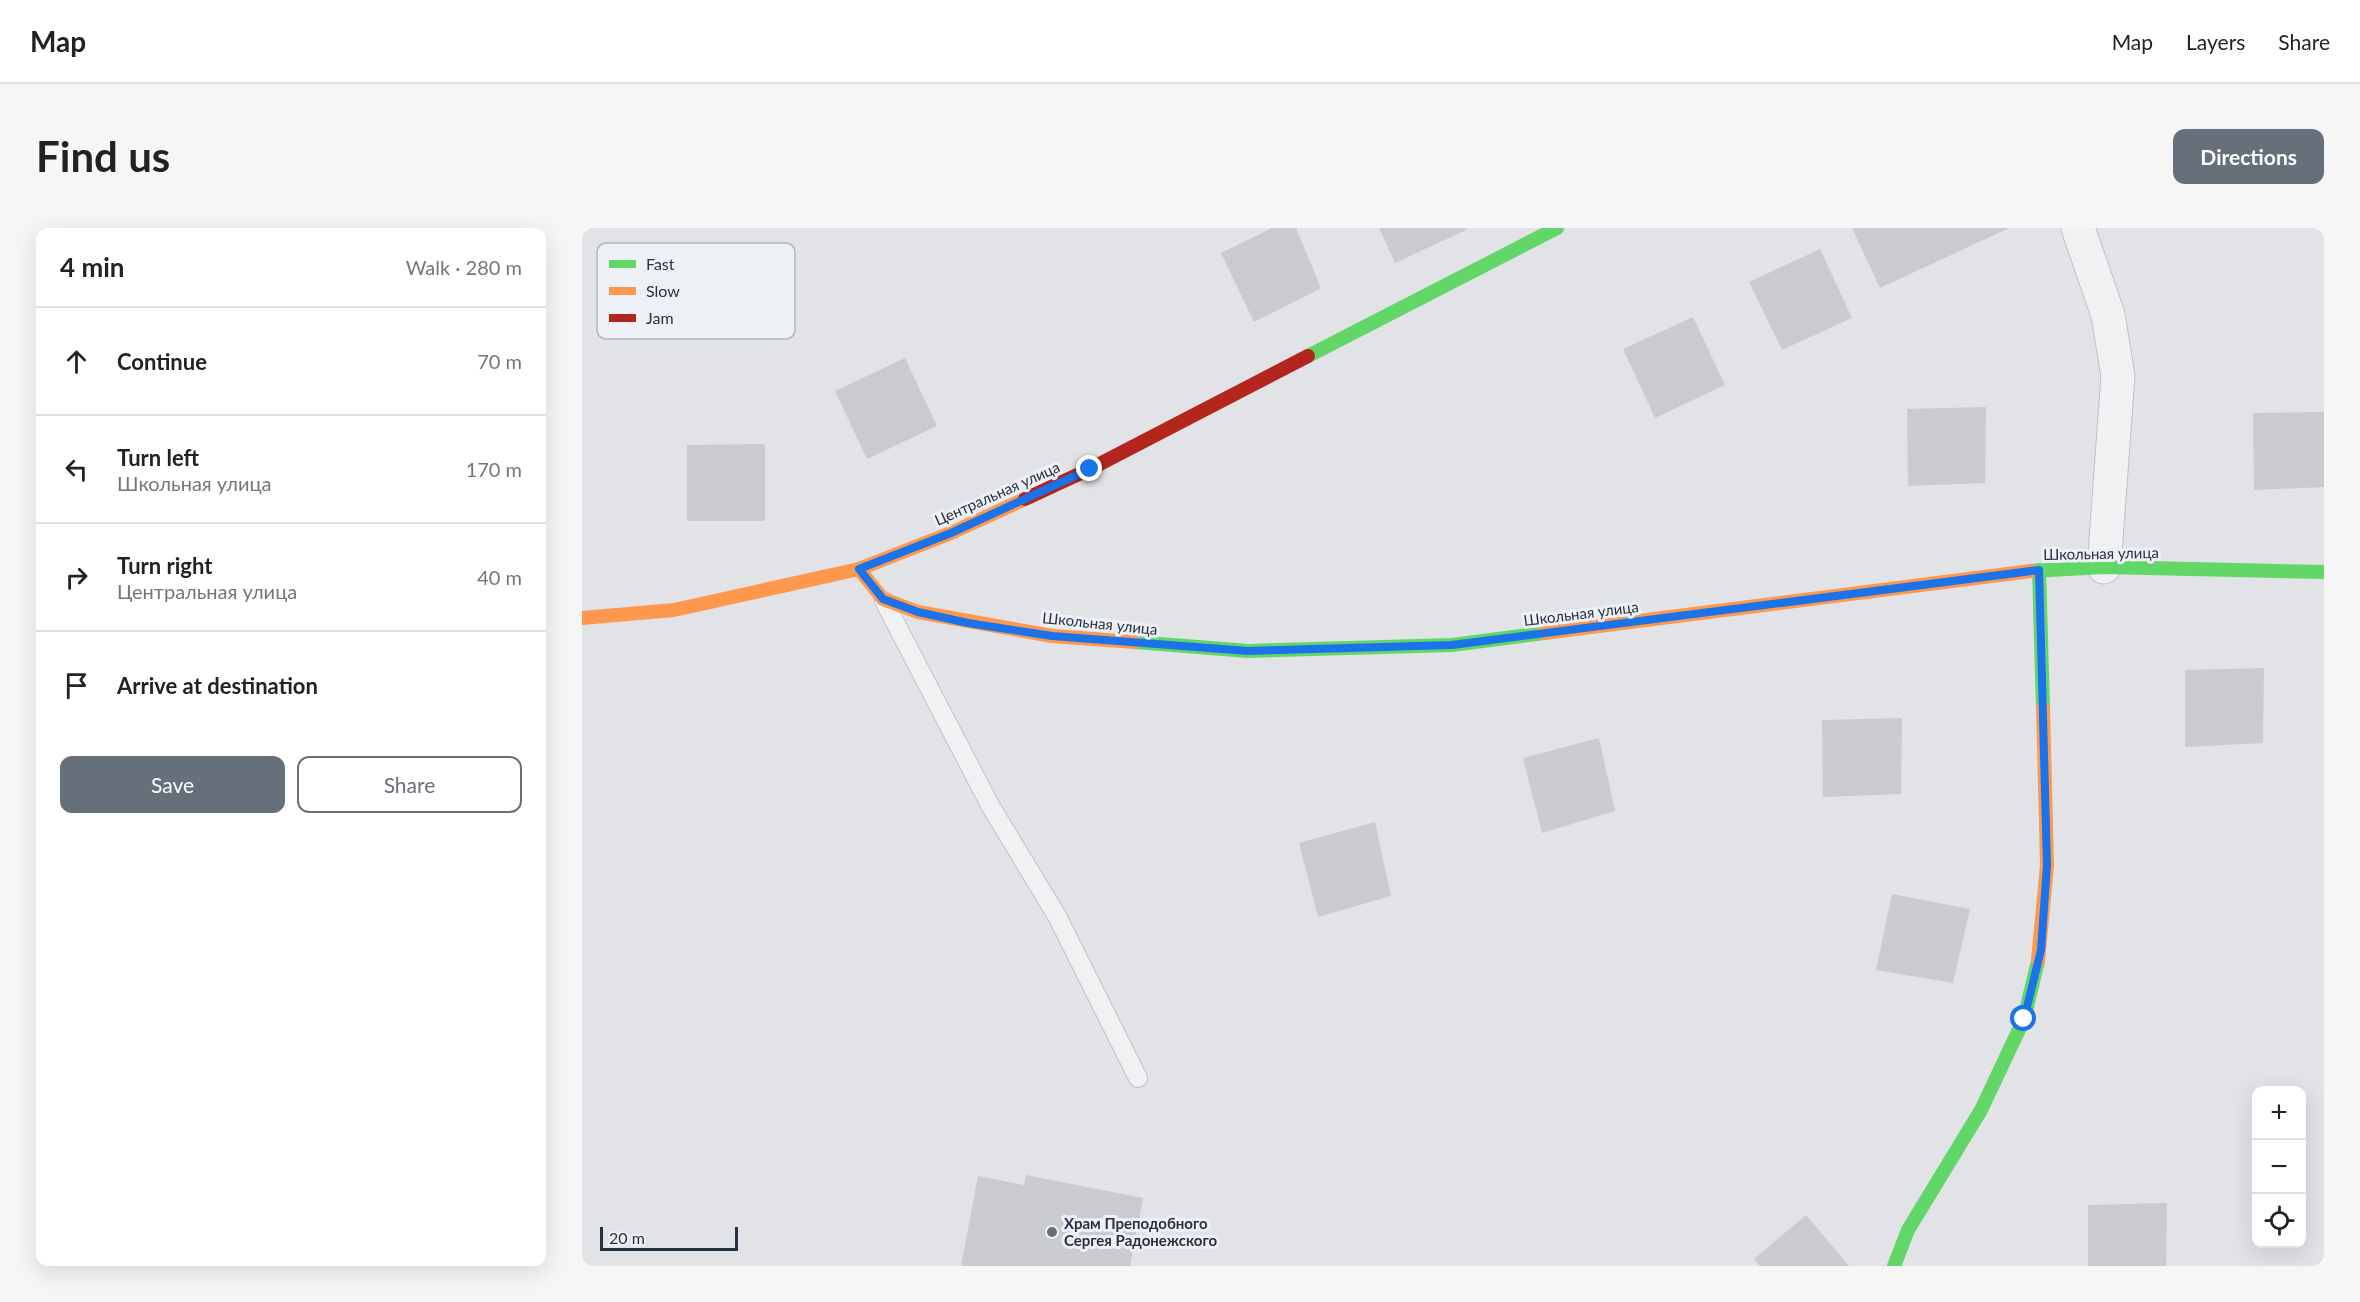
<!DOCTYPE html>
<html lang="en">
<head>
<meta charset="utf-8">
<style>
	body { margin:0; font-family:Lato,sans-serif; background:#f6f6f6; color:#222 }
	.controls { position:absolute; right:18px; bottom:18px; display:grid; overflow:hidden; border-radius:12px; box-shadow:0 6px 24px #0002 }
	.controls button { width:54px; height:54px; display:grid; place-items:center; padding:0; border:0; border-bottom:2px solid #e0e0e0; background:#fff; color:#222; font:30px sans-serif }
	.scale { position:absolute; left:18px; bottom:15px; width:138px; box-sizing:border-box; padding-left:6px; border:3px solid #263141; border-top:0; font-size:16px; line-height:21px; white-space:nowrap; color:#263141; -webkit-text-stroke:4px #edf1f6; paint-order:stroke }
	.stop { position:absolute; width:18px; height:18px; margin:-14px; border:4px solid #1a73e8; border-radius:50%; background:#fff }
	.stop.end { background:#1a73e8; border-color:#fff; box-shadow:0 2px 6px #0008 }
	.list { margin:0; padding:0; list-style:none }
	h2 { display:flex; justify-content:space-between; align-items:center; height:78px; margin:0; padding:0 24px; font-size:26px }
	h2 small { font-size:20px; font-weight:400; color:#767676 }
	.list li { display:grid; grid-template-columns:39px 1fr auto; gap:18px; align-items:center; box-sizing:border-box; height:108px; padding:0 24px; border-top:2px solid #e0e0e0 }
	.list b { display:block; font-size:22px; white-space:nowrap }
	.list p { margin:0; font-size:20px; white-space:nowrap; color:#767676 }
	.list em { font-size:20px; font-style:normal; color:#767676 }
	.actions { display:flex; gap:12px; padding:18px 24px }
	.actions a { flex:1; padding:14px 0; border:2px solid #676f7b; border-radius:12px; text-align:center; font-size:21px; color:#676f7b }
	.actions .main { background:#676f7b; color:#fff }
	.icon { flex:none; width:33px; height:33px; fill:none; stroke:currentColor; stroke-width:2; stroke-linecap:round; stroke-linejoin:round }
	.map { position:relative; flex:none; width:1742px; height:1038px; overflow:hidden; border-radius:12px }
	header { display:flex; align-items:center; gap:36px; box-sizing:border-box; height:84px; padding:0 30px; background:#fff; border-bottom:2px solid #e0e0e0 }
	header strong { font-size:28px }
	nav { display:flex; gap:33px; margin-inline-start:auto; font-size:21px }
	.intro { display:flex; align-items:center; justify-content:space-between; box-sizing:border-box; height:144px; padding:0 36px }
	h1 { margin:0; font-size:42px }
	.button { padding:15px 27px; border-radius:12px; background:#676f7b; color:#fff; font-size:21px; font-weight:700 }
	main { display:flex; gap:36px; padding:0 36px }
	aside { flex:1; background:#fff; border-radius:12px; box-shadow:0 6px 24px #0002 }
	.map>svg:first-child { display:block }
</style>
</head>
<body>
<header>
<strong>Map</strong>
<nav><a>Map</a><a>Layers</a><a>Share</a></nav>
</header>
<div class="intro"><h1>Find us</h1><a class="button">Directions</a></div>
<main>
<aside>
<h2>4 min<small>Walk · 280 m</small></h2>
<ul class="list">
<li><svg class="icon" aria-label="ahead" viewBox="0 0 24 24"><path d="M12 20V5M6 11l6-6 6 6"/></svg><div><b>Continue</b></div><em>70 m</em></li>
<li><svg class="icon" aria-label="left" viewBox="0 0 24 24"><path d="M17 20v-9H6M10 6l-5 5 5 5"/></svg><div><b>Turn left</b><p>Школьная улица</p></div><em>170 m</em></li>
<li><svg class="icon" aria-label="right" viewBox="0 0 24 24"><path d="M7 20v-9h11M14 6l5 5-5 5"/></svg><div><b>Turn right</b><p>Центральная улица</p></div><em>40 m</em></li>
<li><svg class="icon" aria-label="arrive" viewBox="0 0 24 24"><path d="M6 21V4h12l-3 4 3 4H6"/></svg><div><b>Arrive at destination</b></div></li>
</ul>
<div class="actions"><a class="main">Save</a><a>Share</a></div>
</aside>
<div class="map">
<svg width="1742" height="1038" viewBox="0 0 1742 1038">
	<rect width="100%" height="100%" fill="#e1e3e6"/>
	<!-- building -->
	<g fill="#c9cbce">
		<polygon points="690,0 714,0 739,60 672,94 639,25"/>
		<polygon points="797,0 883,0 884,2 813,35"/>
		<polygon points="1270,0 1427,0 1298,60"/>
		<polygon points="1238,21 1270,90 1200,122 1167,54"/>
		<polygon points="1111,89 1143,157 1073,190 1041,121"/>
		<polygon points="323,130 355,198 285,231 253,163"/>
		<polygon points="1404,179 1403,255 1326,258 1325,181"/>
		<polygon points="1742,184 1742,259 1672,262 1671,185"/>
		<polygon points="183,216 183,293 105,293 105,217"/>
		<polygon points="1682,440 1681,515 1603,519 1603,442"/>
		<polygon points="1320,490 1319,566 1241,569 1240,492"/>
		<polygon points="1017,510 1033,583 960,605 941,530"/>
		<polygon points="793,594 809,668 736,689 717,615"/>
		<polygon points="1310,666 1388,681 1371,755 1294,742"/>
		<polygon points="444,947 561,970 548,1038 379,1038 396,948 442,957"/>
		<polygon points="1585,975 1584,1038 1506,1038 1506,977"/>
		<polygon points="1224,987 1267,1038 1178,1038 1172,1031"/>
	</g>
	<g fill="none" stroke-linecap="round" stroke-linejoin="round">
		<defs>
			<polyline id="lane" points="302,373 409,579 475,688 556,850"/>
			<polyline id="street" points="1496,0 1526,87 1536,148 1522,339"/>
		</defs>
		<!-- lane casing -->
		<use href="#lane" stroke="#bfc1c4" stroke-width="20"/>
		<!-- street casing -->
		<use href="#street" stroke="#bfc1c4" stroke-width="35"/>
		<!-- lane -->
		<use href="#lane" stroke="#f0f1f3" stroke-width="18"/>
		<!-- street -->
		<use href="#street" stroke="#f0f1f3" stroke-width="33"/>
		<!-- fast -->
		<g stroke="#63d668" stroke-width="14">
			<polyline points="726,128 975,0"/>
			<polyline points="1457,342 1461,480"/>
			<polyline points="1449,343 1522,339 1742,344"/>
			<polyline points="553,414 666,423 870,417 962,405"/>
			<polyline points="1312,1038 1326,1002 1399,882 1442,791 1456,733"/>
		</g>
		<!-- slow -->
		<g stroke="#ff974d" stroke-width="14">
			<polyline points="277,341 301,371 336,384 470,408 553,414"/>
			<polyline points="0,390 92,382 277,341 369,305 443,271"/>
			<polyline points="962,405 1449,343"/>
			<polyline points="1456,733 1465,637 1461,480"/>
		</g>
		<!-- jam -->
		<polyline stroke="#b3261e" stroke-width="14" points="443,271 508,241 726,128"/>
	</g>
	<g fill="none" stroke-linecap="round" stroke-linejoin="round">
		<!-- route -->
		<polyline stroke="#1a73e8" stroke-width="8" points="508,241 369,305 277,341 301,371 336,384 386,395 470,408 666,423 870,417 1457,342 1465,637 1459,722 1442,791"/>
	</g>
	<!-- markers -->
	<circle fill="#676f7b" stroke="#edf1f6" stroke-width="2" cx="470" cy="1004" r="6"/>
	<g text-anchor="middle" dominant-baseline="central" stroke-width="6" stroke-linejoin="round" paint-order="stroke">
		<!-- street labels -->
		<g font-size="15" fill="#263141" stroke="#edf1f6">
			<text transform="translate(415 265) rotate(-24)">Центральная улица</text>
			<text transform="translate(1519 325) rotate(-1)">Школьная улица</text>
			<text transform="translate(999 385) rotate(-7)">Школьная улица</text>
			<text transform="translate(518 395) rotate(6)">Школьная улица</text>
		</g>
		<!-- poi labels -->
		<g font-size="15" font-weight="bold" fill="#263141" stroke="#edf1f6" text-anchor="start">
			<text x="482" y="995">Храм Преподобного<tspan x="482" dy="17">Сергея Радонежского</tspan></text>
		</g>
	</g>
	<!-- legend -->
	<rect x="15" y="15" width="198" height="96" rx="9" fill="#edf1f6" stroke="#b1b7c0" stroke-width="1.5"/>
	<rect x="27" y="32" width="27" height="8" fill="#63d668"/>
	<rect x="27" y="59" width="27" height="8" fill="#ff974d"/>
	<rect x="27" y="86" width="27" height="8" fill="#b3261e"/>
	<g font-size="16" fill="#263141">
		<text x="64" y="42">Fast</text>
		<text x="64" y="69">Slow</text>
		<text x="64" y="96">Jam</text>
	</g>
</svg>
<div class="controls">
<button>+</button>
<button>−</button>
<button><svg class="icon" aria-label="locate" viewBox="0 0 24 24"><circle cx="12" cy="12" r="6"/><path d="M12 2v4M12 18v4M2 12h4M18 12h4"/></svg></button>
</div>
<div class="scale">20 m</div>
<div class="stop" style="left:1442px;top:791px"></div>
<div class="stop end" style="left:508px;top:241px"></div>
</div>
</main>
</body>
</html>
